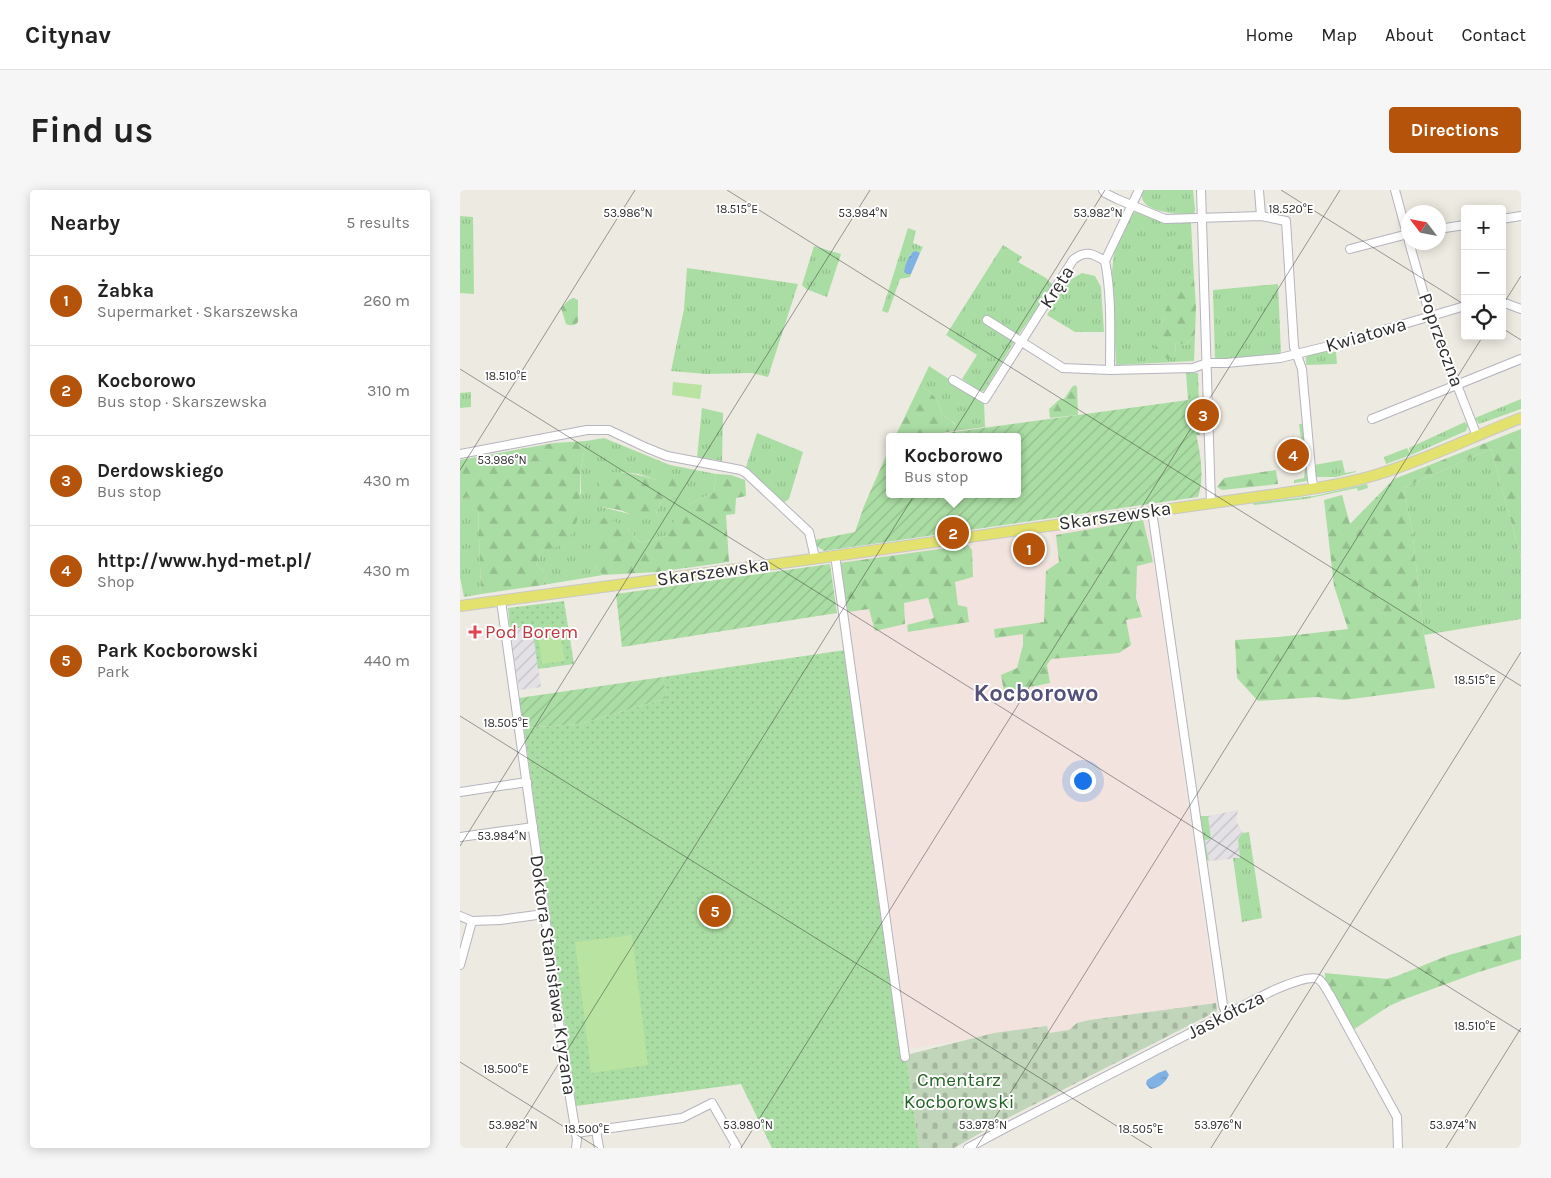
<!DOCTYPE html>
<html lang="en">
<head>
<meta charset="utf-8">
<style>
	body { margin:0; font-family:Karla,sans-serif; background:#f6f6f6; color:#222 }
	.controls { position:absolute; right:15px; top:15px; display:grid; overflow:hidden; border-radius:5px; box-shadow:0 2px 12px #0003 }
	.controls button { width:45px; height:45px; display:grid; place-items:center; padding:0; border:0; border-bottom:1px solid #e0e0e0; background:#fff; color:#222; font:25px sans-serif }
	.compass { position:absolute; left:941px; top:15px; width:45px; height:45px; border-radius:50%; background:#fff; box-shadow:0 2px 12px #0003; rotate:302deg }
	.you { position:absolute; left:622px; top:590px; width:18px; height:18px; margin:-12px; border:4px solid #fff; border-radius:50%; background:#1a73e8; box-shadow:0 0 0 8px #1a73e833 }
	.badge { display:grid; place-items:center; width:32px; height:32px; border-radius:50%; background:#b45309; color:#fff; font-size:16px; font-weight:700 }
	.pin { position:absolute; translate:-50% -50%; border:2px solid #fff; box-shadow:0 1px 5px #0006 }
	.popup { position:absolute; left:426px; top:243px; width:135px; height:65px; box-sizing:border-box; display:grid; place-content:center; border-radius:5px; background:#fff; filter:drop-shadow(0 1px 4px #0005); font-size:16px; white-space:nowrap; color:#767676 }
	.popup b { font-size:19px; color:#222 }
	.popup::after { content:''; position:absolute; left:50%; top:100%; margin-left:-10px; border:10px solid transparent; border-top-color:#fff }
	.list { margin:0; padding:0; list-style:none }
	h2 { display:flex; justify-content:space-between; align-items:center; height:65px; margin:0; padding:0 20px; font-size:21px }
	h2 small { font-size:16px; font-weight:400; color:#767676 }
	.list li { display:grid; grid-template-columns:32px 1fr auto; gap:15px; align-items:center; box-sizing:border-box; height:90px; padding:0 20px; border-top:1px solid #e0e0e0 }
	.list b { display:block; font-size:19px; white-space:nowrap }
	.list p { margin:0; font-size:16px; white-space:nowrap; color:#767676 }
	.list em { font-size:16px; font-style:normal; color:#767676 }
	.icon { flex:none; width:28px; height:28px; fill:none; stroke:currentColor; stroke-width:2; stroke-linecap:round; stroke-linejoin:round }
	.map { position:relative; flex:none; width:1061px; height:958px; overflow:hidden; border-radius:5px }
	header { display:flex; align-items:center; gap:30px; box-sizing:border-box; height:70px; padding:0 25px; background:#fff; border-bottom:1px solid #e0e0e0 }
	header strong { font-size:24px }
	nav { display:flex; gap:28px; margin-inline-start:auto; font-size:18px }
	.intro { display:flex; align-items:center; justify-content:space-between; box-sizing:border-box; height:120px; padding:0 30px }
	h1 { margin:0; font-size:35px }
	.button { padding:12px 22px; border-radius:5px; background:#b45309; color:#fff; font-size:18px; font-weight:700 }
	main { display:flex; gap:30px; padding:0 30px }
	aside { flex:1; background:#fff; border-radius:5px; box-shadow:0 2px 12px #0003 }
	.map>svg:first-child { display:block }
</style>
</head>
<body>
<header>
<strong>Citynav</strong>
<nav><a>Home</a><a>Map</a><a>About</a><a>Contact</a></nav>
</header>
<div class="intro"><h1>Find us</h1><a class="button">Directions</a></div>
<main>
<aside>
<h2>Nearby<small>5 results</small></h2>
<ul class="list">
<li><span class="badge">1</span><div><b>Żabka</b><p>Supermarket · Skarszewska</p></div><em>260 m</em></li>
<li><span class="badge">2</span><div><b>Kocborowo</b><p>Bus stop · Skarszewska</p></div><em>310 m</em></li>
<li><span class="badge">3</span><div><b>Derdowskiego</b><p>Bus stop</p></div><em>430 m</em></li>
<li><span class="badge">4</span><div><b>http://www.hyd-met.pl/</b><p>Shop</p></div><em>430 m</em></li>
<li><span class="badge">5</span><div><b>Park Kocborowski</b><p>Park</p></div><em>440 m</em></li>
</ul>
</aside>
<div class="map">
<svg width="1061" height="958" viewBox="0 0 1061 958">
	<defs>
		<pattern id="industrial-furrows" width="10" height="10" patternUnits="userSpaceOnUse" patternTransform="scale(1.25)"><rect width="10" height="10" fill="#e3e0e6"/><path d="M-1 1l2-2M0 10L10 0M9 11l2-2" fill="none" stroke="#c3c0c6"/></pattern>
		<pattern id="grass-tufts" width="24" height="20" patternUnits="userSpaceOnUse" patternTransform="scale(1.25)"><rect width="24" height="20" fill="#aadda3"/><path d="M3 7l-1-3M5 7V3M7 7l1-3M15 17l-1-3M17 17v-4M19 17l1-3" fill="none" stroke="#93be8d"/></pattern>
		<pattern id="forest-firs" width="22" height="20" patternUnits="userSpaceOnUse" patternTransform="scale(1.25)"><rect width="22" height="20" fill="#aadda3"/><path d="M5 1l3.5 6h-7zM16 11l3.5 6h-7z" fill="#93be8d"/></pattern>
		<pattern id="cemetery-stones" width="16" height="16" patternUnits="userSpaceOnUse" patternTransform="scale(1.25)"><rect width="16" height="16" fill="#c1d5ba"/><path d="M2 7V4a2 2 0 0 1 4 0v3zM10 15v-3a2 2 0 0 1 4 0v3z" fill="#a6b7a0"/></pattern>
		<pattern id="park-dots" width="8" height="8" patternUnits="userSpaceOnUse" patternTransform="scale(1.25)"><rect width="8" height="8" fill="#aadda3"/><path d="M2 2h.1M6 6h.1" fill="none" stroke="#93be8d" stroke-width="1.8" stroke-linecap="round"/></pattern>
		<pattern id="garden-furrows" width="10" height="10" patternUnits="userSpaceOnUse" patternTransform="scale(1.25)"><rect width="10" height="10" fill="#aadda3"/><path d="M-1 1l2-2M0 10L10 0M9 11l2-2" fill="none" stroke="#93be8d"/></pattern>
		<pattern id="water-ripples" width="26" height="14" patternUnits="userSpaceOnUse" patternTransform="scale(1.25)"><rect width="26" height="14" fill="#7fb2e3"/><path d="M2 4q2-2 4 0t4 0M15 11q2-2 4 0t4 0" fill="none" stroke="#6891b8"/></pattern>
	</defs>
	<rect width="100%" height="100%" fill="#edeae1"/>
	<!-- industrial -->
	<g fill="url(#industrial-furrows)">
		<polygon points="72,436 81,497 59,500 50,439"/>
		<polygon points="778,620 776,631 783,643 778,649 780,668 749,671 745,650 751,649 748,626"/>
	</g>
	<!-- medical -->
	<polygon fill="#f2e3df" points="687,327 756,813 629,830 617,833 609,840 589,843 587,836 447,859 378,369 554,345 559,376 594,370 590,340"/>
	<!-- grass -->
	<g fill="url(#grass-tufts)" fill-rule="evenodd">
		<path d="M683,0h50l2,19 -1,6c-14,-1 -60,-2 -51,-25z"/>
		<polygon points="678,21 704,31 731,33 734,88 729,87 703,128 700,147 695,156 716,165 715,152 726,155 735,144 734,171 656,175 652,82 654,63 673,23"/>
		<polygon points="0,26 13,27 14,104 0,103"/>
		<polygon points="448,38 456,41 453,53 463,57 460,63 456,61 450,65 444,82 447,84 451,84 450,87 440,89 428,123 422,121"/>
		<polygon points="543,55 562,67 558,72 586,88 593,95 584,110 561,141 524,201 519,201 502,189 517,165 486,145"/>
		<polygon points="354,56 381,64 367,107 346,99 342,95"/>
		<polygon points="227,78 338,94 308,187 292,183 246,184 211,181 224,119"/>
		<polygon points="622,83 635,86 641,97 644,142 615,142 587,125 608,91"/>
		<polygon points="818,94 821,164 755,169 753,100"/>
		<polygon points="870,159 871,162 876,162 877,174 846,175 846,167 853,162"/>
		<path d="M469,176l55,36 1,25 -31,4 1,-7c-4,-5 -10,-6 -14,-10 0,-14 -10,-22 -21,-29z"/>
		<polygon points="726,183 738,183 740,245 736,245 728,210"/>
		<polygon points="11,202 11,217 0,218 0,203"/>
		<polygon points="1061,209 1061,219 1019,234 1015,228"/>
		<polygon points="242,218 263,223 262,271 237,267"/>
		<polygon points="1005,232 1008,236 1006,241 951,265 949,258"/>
		<polygon points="839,234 843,234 849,287 847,291 834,293 834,290 844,288 845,277"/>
		<polygon points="297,243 343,262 329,309 323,313 286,277"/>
		<path d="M144,248l66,27 46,9 -2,18 -24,12 -24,32 -26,7 -12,-15 -33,38 8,9 -60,10 4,-10 -11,-11 6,-13 4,-2 35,-56v-25l5,-27zM162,282l17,2 18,6 24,18 -13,-1 -6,3 -6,14h-26l-29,-7z"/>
		<polygon points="947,258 951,265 926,274 924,267"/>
		<polygon points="1031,259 1061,367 1061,429 964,445 952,339 943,298"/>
		<polygon points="882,270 885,283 896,281 896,282 876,287 856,287 854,275"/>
		<polygon points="907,294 908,298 898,301 897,298 845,309 794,315 793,313 854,306"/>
		<polygon points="9,307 18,316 21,404 4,407 0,387 0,309"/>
		<polygon points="741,626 748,626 751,649 745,650 749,671 745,669 740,628"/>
		<polygon points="789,642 802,728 782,732 773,668 780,668 778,649 783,643"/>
	</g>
	<!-- forest -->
	<g fill="url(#forest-firs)">
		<path d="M714,45l8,13v6l-3,2c-6,-6 -9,-10 -8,-19z"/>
		<path d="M729,87l5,1 2,29 -1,27 -9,11 -11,-3 1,13 -7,4 -12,-4 -2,-9c7,-13 6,-28 13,-41 5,-10 14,-19 21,-28z"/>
		<path d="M113,108l5,2v22c-3,4 -8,4 -12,2l-5,-16 8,-8z"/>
		<path d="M460,195c11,7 21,15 21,29 5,4 10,5 14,11l-1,6 -36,6h-23z"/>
		<polygon points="615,195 617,197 618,225 590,228 589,219 600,209 604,209 612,197"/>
		<polygon points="1061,239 1061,367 1031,259 943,298 952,339 964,445 975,498 884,510 857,507 798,511 777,488 775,450 819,447 888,439 874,396 864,310 882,305 890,334 934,289"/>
		<path d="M126,251c-1,9 -4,18 -5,27 -2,20 2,62 -17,75 -5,5 -16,5 -22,8l-6,13 11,11 -4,10 -62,9 -3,-87 -9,-10 -9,2v-39l94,-17z"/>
		<polygon points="816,280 818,294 762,300 757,297 764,288"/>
		<path d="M150,282c17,0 31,3 47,8l6,-7 12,2 7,9 -1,15 -13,-2 -6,3 -6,14 -11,6 -25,-10 -19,-3 -5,-10 5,-17z"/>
		<polygon points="256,284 271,285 285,290 286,306 276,308 275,324 266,325 269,372 197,382 143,385 135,376 136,335 145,327 168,338 180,353 206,346 206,340 230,314 254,302"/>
		<polygon points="683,330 693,372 677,376 676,408 682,427 666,430 671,455 659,463 591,469 587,475 590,493 544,502 541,485 557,478 563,455 563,444 535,448 534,439 584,432 586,381 599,372 596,345"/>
		<polygon points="508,355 512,360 513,387 495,392 498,415 507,417 509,432 448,442 447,435 474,428 468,408 444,413 445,434 415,441 409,419 388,422 379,373"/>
		<polygon points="1061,745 1061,769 1019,782 945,809 929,816 893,840 865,793 865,783 927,789 937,786 989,765"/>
	</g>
	<!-- cemetery -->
	<polygon fill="url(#cemetery-stones)" points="756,813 757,821 542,931 494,958 459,958 446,865 534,843 587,836 589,843 609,840 617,833 629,830"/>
	<!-- park -->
	<g fill="url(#park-dots)">
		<polygon points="104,411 114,474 78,479 72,436 50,439 48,418"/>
		<polygon points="385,460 446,865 459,958 312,958 281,894 116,916 64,538 120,534 207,508 203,487"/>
	</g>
	<!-- garden -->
	<g fill="url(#garden-furrows)">
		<path d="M728,210c6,29 20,68 10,97l-374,54 -9,-6v-5l40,-8 9,-26 25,-57v45h128v-57h-99z"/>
		<polygon points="370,374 377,423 162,457 156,404"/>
		<polygon points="203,487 207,508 120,534 64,538 59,508"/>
	</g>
	<!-- pitch -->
	<g fill="#b8e3a0">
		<polygon points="213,192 242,195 240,209 212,205"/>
		<polygon points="100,441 105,471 82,474 78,444"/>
		<polygon points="172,745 188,875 131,883 115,752"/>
	</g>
	<!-- water -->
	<g fill="url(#water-ripples)">
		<path d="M456,61l4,2 -9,21h-4l-3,-2c1,-7 4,-15 9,-20z"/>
		<path d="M706,880l3,5c-3,7 -11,14 -19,14l-4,-5 1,-4 11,-7z"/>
	</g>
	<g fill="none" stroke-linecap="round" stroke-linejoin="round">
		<defs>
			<g id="minor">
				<polyline points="643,0 645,3 657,9 705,29 801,26 826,31 834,157 842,179 852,290 854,298"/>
				<polyline points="741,0 751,313"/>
				<polyline points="799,0 801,26"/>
				<polyline points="935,0 948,48"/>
				<polyline points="1042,29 1061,26"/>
				<polyline points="978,39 1005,35"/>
				<polyline points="949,52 970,126 1017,246"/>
				<polyline points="890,59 948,44"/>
				<polyline points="645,71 679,0"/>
				<polyline points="1042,112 1061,119"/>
				<polyline points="527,130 603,178 650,180 733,178 747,173 766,173 820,168 873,155 1005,116"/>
				<path d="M493,190l32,19 88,-139c12,-10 19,-7 32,1 7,35 5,72 5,109"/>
				<polyline points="912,229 1061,169"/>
				<polyline points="0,264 127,240 149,240 187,258 207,266 281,280 286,283 349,342 355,368"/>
				<polyline points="692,321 763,815 766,824"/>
				<polyline points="375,365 445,867"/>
				<polyline points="41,411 83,710 105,877 117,950 116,958"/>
				<polyline points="0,602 67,592"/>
				<polyline points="0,647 73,637"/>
				<polyline points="0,726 12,731"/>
				<polyline points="0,775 12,731 40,730 84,724"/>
				<polyline points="136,940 139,958"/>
				<polyline points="116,943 222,928 252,913 277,957 274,958"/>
				<path d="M508,958l41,-22 263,-135c9,-4 37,-16 46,-12 5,2 9,12 12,16l67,122 1,31"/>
			</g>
			<path id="major" d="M0,416l367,-49 457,-64c34,-5 68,-10 101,-21 47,-15 91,-37 136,-54"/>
		</defs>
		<!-- minor casing -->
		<use href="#minor" stroke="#b5b4bf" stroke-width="10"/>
		<!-- major casing -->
		<use href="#major" stroke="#c8c8c8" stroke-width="12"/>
		<!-- minor -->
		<use href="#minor" stroke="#fff" stroke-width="8"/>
		<!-- major -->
		<use href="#major" stroke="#e3e26f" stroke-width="10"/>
	</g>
	<!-- ticks -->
	<path fill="none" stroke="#2d2d2d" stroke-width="1" stroke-opacity="0.45" d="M267,0l794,496M821,0l184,115M1042,116l19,-30M1042,138l19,12M0,179l1061,663M0,280l175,-280M0,526l692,432M0,656l410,-656M0,872l138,86M46,958l599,-958M281,958l599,-958M516,958l507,-812M751,958l310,-496M986,958l75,-120"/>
	<!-- markers -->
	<path fill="#e0444e" stroke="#fff" stroke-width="2" d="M12.5 434.5h5v5h5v5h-5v5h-5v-5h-5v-5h5z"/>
	<g text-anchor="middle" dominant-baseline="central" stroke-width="4" stroke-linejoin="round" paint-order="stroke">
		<!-- street labels -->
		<g font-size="19" fill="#2d2d2d" stroke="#fff">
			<text transform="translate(597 97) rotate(-57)">Kręta</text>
			<text transform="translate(906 145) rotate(-16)">Kwiatowa</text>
			<text transform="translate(981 150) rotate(70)">Poprzeczna</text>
			<text transform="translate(655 326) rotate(-8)">Skarszewska</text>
			<text transform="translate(253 382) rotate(-8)">Skarszewska</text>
			<text transform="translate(93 785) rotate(82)">Doktora Stanisława Kryzana</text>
			<text transform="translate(766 825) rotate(-27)">Jaskółcza</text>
		</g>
		<!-- health labels -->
		<g font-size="19" fill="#be3a42" stroke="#fff" text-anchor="start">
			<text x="25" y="442">Pod Borem</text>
		</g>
		<!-- park labels -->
		<g font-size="19" fill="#236424" stroke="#fff">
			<text x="499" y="890">Cmentarz<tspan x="499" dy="22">Kocborowski</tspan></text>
		</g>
		<!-- district labels -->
		<g font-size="24" font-weight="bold" fill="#535179" stroke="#fff">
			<text x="576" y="503">Kocborowo</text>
		</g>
	</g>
	<g font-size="12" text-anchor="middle" fill="#2d2d2d" stroke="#fff" stroke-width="4" stroke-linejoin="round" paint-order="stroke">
		<text x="277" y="23">18.515°E</text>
		<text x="831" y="23">18.520°E</text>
		<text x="168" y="27">53.986°N</text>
		<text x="403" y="27">53.984°N</text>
		<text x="638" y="27">53.982°N</text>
		<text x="46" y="190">18.510°E</text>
		<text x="42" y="274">53.986°N</text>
		<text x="1015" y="494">18.515°E</text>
		<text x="46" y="537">18.505°E</text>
		<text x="42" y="650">53.984°N</text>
		<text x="1015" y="840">18.510°E</text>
		<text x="46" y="883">18.500°E</text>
		<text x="53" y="939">53.982°N</text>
		<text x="288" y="939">53.980°N</text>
		<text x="523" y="939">53.978°N</text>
		<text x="758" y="939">53.976°N</text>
		<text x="993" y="939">53.974°N</text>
		<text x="127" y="943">18.500°E</text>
		<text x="681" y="943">18.505°E</text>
	</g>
</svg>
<div class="controls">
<button>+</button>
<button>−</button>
<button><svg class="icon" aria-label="locate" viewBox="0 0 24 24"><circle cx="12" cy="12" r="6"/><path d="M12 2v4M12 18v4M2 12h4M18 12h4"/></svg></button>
</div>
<svg class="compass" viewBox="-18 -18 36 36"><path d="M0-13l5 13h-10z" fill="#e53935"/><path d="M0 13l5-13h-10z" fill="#767676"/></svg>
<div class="you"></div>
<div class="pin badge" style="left:569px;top:359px">1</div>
<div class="pin badge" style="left:493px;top:343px">2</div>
<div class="popup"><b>Kocborowo</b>Bus stop</div>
<div class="pin badge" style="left:743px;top:225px">3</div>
<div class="pin badge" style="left:833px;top:265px">4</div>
<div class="pin badge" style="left:255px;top:721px">5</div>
</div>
</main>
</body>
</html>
